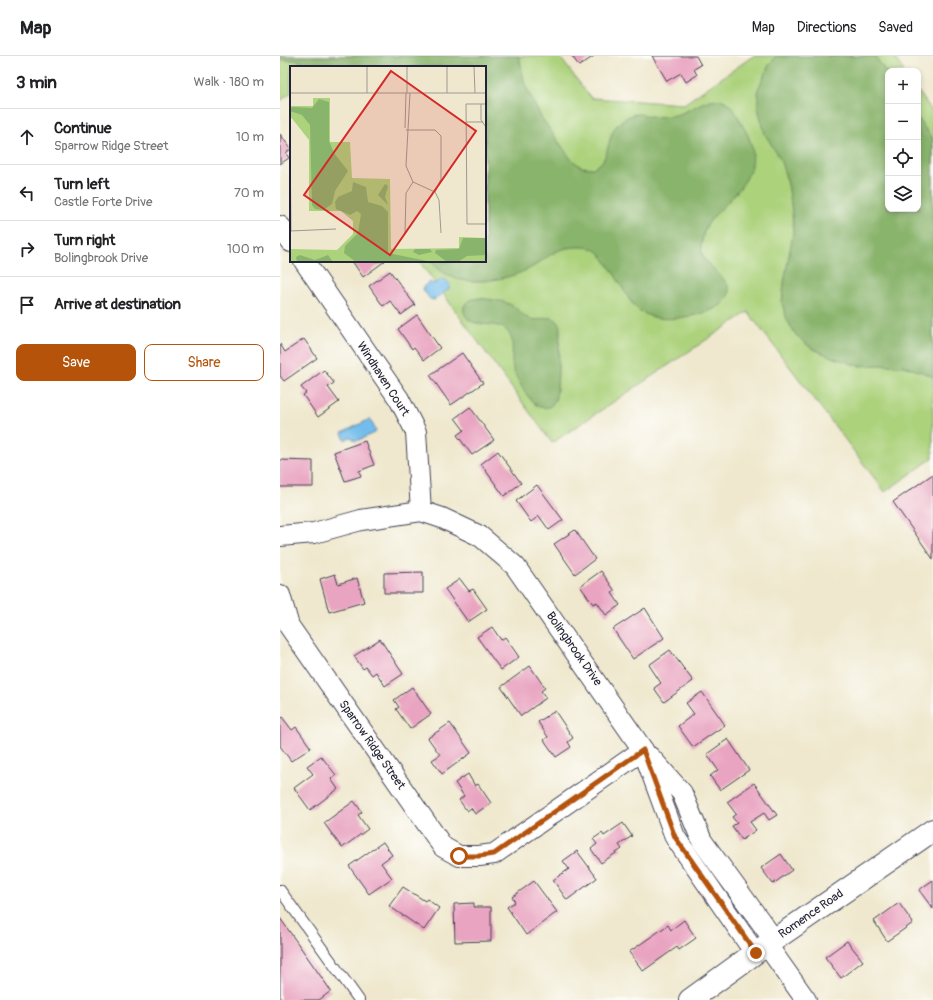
<!DOCTYPE html>
<html lang="en">
<head>
<meta charset="utf-8">
<style>
	body { margin:0; font-family:Pangolin,sans-serif; background:#f6f6f6; color:#202124 }
	.controls { position:absolute; right:12px; top:12px; display:grid; overflow:hidden; border-radius:8px; box-shadow:0 2px 6px #0003 }
	.controls button { width:36px; height:36px; display:grid; place-items:center; padding:0; border:0; border-bottom:1px solid #e0e0e0; background:#fff; color:#202124; font:20px sans-serif }
	.stop { position:absolute; width:12px; height:12px; margin:-9px; border:3px solid #b45309; border-radius:50%; background:#fff }
	.stop.end { background:#b45309; border-color:#fff; box-shadow:0 1px 4px #0008 }
	.list { margin:0; padding:0; list-style:none }
	h2 { display:flex; justify-content:space-between; align-items:center; height:52px; margin:0; padding:0 16px; font-size:17px }
	h2 small { font-size:13px; font-weight:400; color:#757577 }
	.list li { display:grid; grid-template-columns:26px 1fr auto; gap:12px; align-items:center; box-sizing:border-box; height:56px; padding:0 16px; border-top:1px solid #e0e0e0 }
	.list b { display:block; font-size:15px; white-space:nowrap }
	.list p { margin:0; font-size:13px; white-space:nowrap; color:#757577 }
	.list em { font-size:13px; font-style:normal; color:#757577 }
	.actions { display:flex; gap:8px; padding:12px 16px }
	.actions a { flex:1; padding:9px 0; border:1px solid #b45309; border-radius:8px; text-align:center; font-size:14px; color:#b45309 }
	.actions .main { background:#b45309; color:#fff }
	.icon { flex:none; width:22px; height:22px; fill:none; stroke:currentColor; stroke-width:2; stroke-linecap:round; stroke-linejoin:round }
	.map { position:relative; flex:none; width:653px; height:944px; overflow:hidden }
	header { display:flex; align-items:center; gap:24px; box-sizing:border-box; height:56px; padding:0 20px; background:#fff; border-bottom:1px solid #e0e0e0 }
	header strong { font-size:19px }
	nav { display:flex; gap:22px; margin-inline-start:auto; font-size:14px }
	main { display:flex }
	aside { flex:1; background:#fff }
	.map>svg:first-child { display:block }
</style>
</head>
<body>
<header>
<strong>Map</strong>
<nav><a>Map</a><a>Directions</a><a>Saved</a></nav>
</header>
<main>
<aside>
<h2>3 min<small>Walk · 180 m</small></h2>
<ul class="list">
<li><svg class="icon" aria-label="ahead" viewBox="0 0 24 24"><path d="M12 20V5M6 11l6-6 6 6"/></svg><div><b>Continue</b><p>Sparrow Ridge Street</p></div><em>10 m</em></li>
<li><svg class="icon" aria-label="left" viewBox="0 0 24 24"><path d="M17 20v-9H6M10 6l-5 5 5 5"/></svg><div><b>Turn left</b><p>Castle Forte Drive</p></div><em>70 m</em></li>
<li><svg class="icon" aria-label="right" viewBox="0 0 24 24"><path d="M7 20v-9h11M14 6l5 5-5 5"/></svg><div><b>Turn right</b><p>Bolingbrook Drive</p></div><em>100 m</em></li>
<li><svg class="icon" aria-label="arrive" viewBox="0 0 24 24"><path d="M6 21V4h12l-3 4 3 4H6"/></svg><div><b>Arrive at destination</b></div></li>
</ul>
<div class="actions"><a class="main">Save</a><a>Share</a></div>
</aside>
<div class="map">
<svg width="653" height="944" viewBox="0 0 653 944">
	<rect width="100%" height="100%" fill="#fdfcf7"/>
	<filter id="ink" filterUnits="userSpaceOnUse"><feTurbulence type="fractalNoise" baseFrequency=".025" numOctaves="2"/><feDisplacementMap in="SourceGraphic" scale="8" xChannelSelector="R" yChannelSelector="G"/><feConvolveMatrix kernelMatrix="1 2 1 2 8 2 1 2 1" color-interpolation-filters="sRGB"/></filter>
	<filter id="wash" filterUnits="userSpaceOnUse"><feTurbulence type="fractalNoise" baseFrequency=".012" numOctaves="4" result="noise"/><feDisplacementMap in="SourceGraphic" scale="16" xChannelSelector="R" yChannelSelector="G"/><feGaussianBlur stdDeviation="0.9" result="paint"/><feColorMatrix in="noise" values="0 0 0 0 0 0 0 0 0 0 0 0 0 0 0 0 0 1.4 0 .05"/><feComposite in="paint" operator="in"/></filter>
	<g filter="url(#wash)">
		<rect width="100%" height="100%" fill="#efe8ce"/>
		<!-- green -->
		<polygon fill="#acd27c" stroke="#677a5c" points="0,0 279,0 311,42 404,48 473,0 613,0 624,15 608,15 608,153 638,153 638,35 653,56 653,402 605,436 468,256 272,387 139,205 205,205 205,11 11,11 11,37 0,45"/>
		<!-- forest -->
		<g fill="#89b46c" stroke="#566b54">
			<path d="M0,0h239l6,29 16,32 30,42 10,8 12,1c3,-2 7,-4 9,-6 8,-12 6,-28 16,-38 5,-5 13,-10 20,-10 3,0 8,1 11,2 10,1 20,1 30,-2 13,-4 32,-20 46,-13 8,4 15,19 19,27 20,34 3,54 -21,79 -11,11 -19,18 -21,34 -1,5 -1,10 1,15 5,13 34,26 24,42 -5,11 -26,16 -36,18 -22,4 -44,6 -59,-13 -2,-2 -4,-6 -6,-9 -6,-10 -11,-20 -18,-29 -4,-6 -8,-14 -15,-16 -8,-3 -18,-2 -26,-1 -13,2 -23,12 -33,18 -19,12 -58,20 -80,12 -10,-4 -16,-9 -24,-17h55v-194h-174l-14,-7h-17z"/>
			<polygon points="496,0 595,0 608,19 608,153 638,153 638,62 653,84 653,322 650,319 624,310 604,309 579,310 554,302 531,292 516,279 507,264 502,247 504,227 513,177 512,155 508,128 500,103 485,78 478,52 478,33 489,9"/>
			<path d="M200,242c11,2 24,2 33,8 7,4 10,11 18,13 7,3 17,-4 24,0 5,3 5,9 5,14l-3,58c-1,7 -2,12 -8,16 -3,1 -6,1 -9,0 -9,-2 -25,-30 -27,-39 -3,-11 2,-23 -3,-33 -3,-5 -7,-8 -12,-9 -11,-3 -30,1 -34,-14 -1,-3 0,-6 2,-9 4,-4 9,-4 14,-5z"/>
		</g>
		<!-- water -->
		<g fill="#72bdeb" stroke="#4a7093">
			<polygon points="162,223 166,224 170,229 169,233 154,244 150,243 143,234 144,230 149,226 155,228"/>
			<polygon points="90,363 96,375 95,377 76,385 74,384 73,382 70,381 65,384 62,377"/>
		</g>
		<g id="blocks">
			<!-- building -->
			<g fill="#e9a4c1">
				<polygon points="292,0 314,0 299,10"/>
				<polygon points="372,0 416,0 421,9 414,13 417,19 406,26 401,17 387,25"/>
				<polygon points="0,78 11,93 6,97 9,102 0,108"/>
				<polygon points="72,205 105,205 83,221"/>
				<polygon points="110,215 135,249 121,259 110,245 103,250 89,230"/>
				<polygon points="137,259 160,292 144,304 134,291 132,293 118,273"/>
				<polygon points="24,283 37,302 4,325 0,320 0,288 5,296"/>
				<polygon points="182,297 203,327 171,349 150,319"/>
				<polygon points="44,314 54,327 48,331 59,346 38,361 23,339 26,337 21,331"/>
				<polygon points="190,351 214,384 192,399 177,379 184,374 175,362"/>
				<polygon points="85,385 94,409 79,415 81,420 65,425 54,396"/>
				<polygon points="218,395 241,427 224,440 201,408"/>
				<polygon points="0,404 33,405 33,431 0,431"/>
				<polygon points="653,418 653,503 613,446"/>
				<polygon points="257,429 283,464 269,474 259,460 251,466 236,445"/>
				<polygon points="295,474 315,503 295,518 274,488"/>
				<polygon points="321,515 335,535 332,537 340,549 326,559 317,546 313,548 300,530"/>
				<polygon points="143,516 143,537 104,537 104,517"/>
				<polygon points="55,518 58,528 77,522 84,546 49,556 40,523"/>
				<polygon points="180,523 189,535 193,533 207,553 188,566 165,533"/>
				<polygon points="365,552 384,582 353,603 333,573"/>
				<polygon points="212,571 221,584 225,581 239,601 221,614 197,581"/>
				<polygon points="100,583 123,618 105,630 96,616 92,619 86,611 83,613 74,600"/>
				<polygon points="390,594 413,625 384,646 374,632 381,627 369,609"/>
				<polygon points="250,610 265,632 261,635 266,642 241,660 221,631"/>
				<polygon points="132,631 151,658 130,673 116,653 119,651 114,644"/>
				<polygon points="422,636 445,669 413,691 398,670 414,658 406,647"/>
				<polygon points="275,655 293,682 288,686 291,691 276,701 264,684 268,681 258,666"/>
				<polygon points="2,661 12,674 16,671 31,692 11,705 0,690 0,662"/>
				<polygon points="170,667 191,697 162,718 152,704 160,699 148,682"/>
				<polygon points="448,683 469,714 440,734 430,720 438,714 427,698"/>
				<polygon points="41,700 56,719 51,723 58,733 30,754 14,732 33,718 27,710"/>
				<polygon points="188,718 195,730 198,728 211,747 195,758 191,752 187,755 179,744 184,740 175,727"/>
				<polygon points="474,727 497,759 489,764 484,757 470,766 476,774 462,784 452,770 457,767 452,761 456,758 447,746"/>
				<polygon points="74,745 82,756 78,759 88,773 62,792 44,767"/>
				<polygon points="343,767 352,780 339,789 342,793 321,807 311,793 317,788 313,783 322,777 324,780"/>
				<polygon points="103,786 112,799 101,807 112,822 89,838 69,810"/>
				<polygon points="297,795 317,822 287,844 273,824 289,813 283,805"/>
				<polygon points="501,798 512,814 493,828 481,812"/>
				<polygon points="653,824 653,853 639,834"/>
				<polygon points="254,825 277,856 246,879 227,851 235,846 232,841"/>
				<polygon points="123,831 145,845 147,843 159,852 144,874 109,850"/>
				<polygon points="194,847 194,851 211,851 211,885 175,886 174,848"/>
				<polygon points="619,847 633,867 607,885 594,865"/>
				<polygon points="0,862 51,935 39,944 0,944"/>
				<polygon points="404,864 416,882 399,894 397,891 363,915 349,896 388,869 391,874"/>
				<polygon points="567,885 583,905 561,922 545,901"/>
			</g>
		</g>
	</g>
	<g filter="url(#ink)">
		<use href="#blocks" fill-opacity="0" stroke="#414051" stroke-width="1"/>
		<g fill="none" stroke-linecap="round" stroke-linejoin="round">
			<defs>
				<polyline id="service" points="0,834 79,944"/>
				<g id="minor">
					<polyline points="0,170 11,186"/>
					<polyline points="24,205 119,343 136,376 141,455"/>
					<polyline points="0,480 34,477 81,464 141,455 162,462 200,480 235,510 363,694 395,781 475,897"/>
					<polyline points="0,539 9,570 163,791 179,800 199,800 214,798 363,694"/>
					<polyline points="370,701 402,737 422,785 494,884"/>
					<polyline points="487,889 526,944"/>
				</g>
				<polyline id="tertiary" points="410,944 475,897 653,774"/>
			</defs>
			<!-- service casing -->
			<use href="#service" stroke="#414051" stroke-width="12"/>
			<!-- minor casing -->
			<use href="#minor" stroke="#414051" stroke-width="22"/>
			<!-- tertiary casing -->
			<use href="#tertiary" stroke="#414051" stroke-width="24"/>
			<!-- service -->
			<use href="#service" stroke="#fff" stroke-width="10"/>
			<!-- minor -->
			<use href="#minor" stroke="#fff" stroke-width="20"/>
			<!-- tertiary -->
			<use href="#tertiary" stroke="#fff" stroke-width="22"/>
		</g>
	</g>
	<g fill="none" stroke-linecap="round" stroke-linejoin="round" filter="url(#ink)">
		<!-- route -->
		<polyline stroke="#b45309" stroke-width="5" points="179,800 199,800 214,798 363,694 395,781 476,897"/>
	</g>
	<g text-anchor="middle" dominant-baseline="central" stroke-width="3.5" stroke-linejoin="round" paint-order="stroke">
		<!-- street labels -->
		<g font-size="12" fill="#22223b" stroke="#fdfcf7">
			<text transform="translate(103 323) rotate(57)">Windhaven Court</text>
			<text transform="translate(294 593) rotate(55)">Bolingbrook Drive</text>
			<text transform="translate(92 689) rotate(55)">Sparrow Ridge Street</text>
			<text transform="translate(531 858) rotate(-35)">Romence Road</text>
		</g>
	</g>
	<!-- overview -->
	<g transform="translate(10 10)">
		<rect width="196" height="196" fill="#efe8ce"/>
		<path d="M23,32h17v44h20l2,36 38,1 1,70 68,-1v-11l27,1v24h-196v-13l47,1 16,-16v-13l-12,-10h-32v-71l-19,-24v-10h23z" fill="#acd27c"/>
		<path d="M29,33l10,3v39l5,12 14,18 -13,20 -3,13 -9,6 -8,-1 -3,-4 -2,-80 -8,-10 -12,-4 2,-4 20,1zM63,116l13,5 2,15 14,4 6,6v41l44,9h-76l-12,-9 1,-7 13,-13 3,-19 -4,-3 -7,4 -14,-6 -1,-7 3,-5 14,-6zM95,118l3,2 -3,11 3,8 -10,-10zM173,172h23v17l-19,1 -9,6h-11l-12,-9 1,-3 23,-1zM125,183h15l2,3 -13,3 -6,-3zM10,189l15,5 13,-5 5,7h-36l-1,-5z" fill="#89b46c"/>
		<path fill="none" stroke="#9d9993" stroke-width="1" d="M117,0v27M157,0v27M184,0l1,27M0,27h196M77,27v-27M120,27l-4,73 7,16 22,10 4,8 2,33M191,38v16l5,7v62M196,38h-20l1,120h19M176,56h17M115,62l1,-35M116,64h29l6,6v43l-6,13M0,72l1,93M0,165l46,-2M115,167l1,-40 7,-11"/>
		<path fill="#d62828" fill-opacity="0.15" stroke="#d62828" stroke-width="2" d="M101,5l85,60 -86,124 -86,-60z"/>
		<rect width="196" height="196" fill="none" stroke="#22223b" stroke-width="2"/>
	</g>
</svg>
<div class="controls">
<button>+</button>
<button>−</button>
<button><svg class="icon" aria-label="locate" viewBox="0 0 24 24"><circle cx="12" cy="12" r="6"/><path d="M12 2v4M12 18v4M2 12h4M18 12h4"/></svg></button>
<button><svg class="icon" aria-label="layers" viewBox="0 0 24 24"><path d="M12 4l9 5-9 5-9-5zM3 14l9 5 9-5"/></svg></button>
</div>
<div class="stop" style="left:179px;top:800px"></div>
<div class="stop end" style="left:476px;top:897px"></div>
</div>
</main>
</body>
</html>
